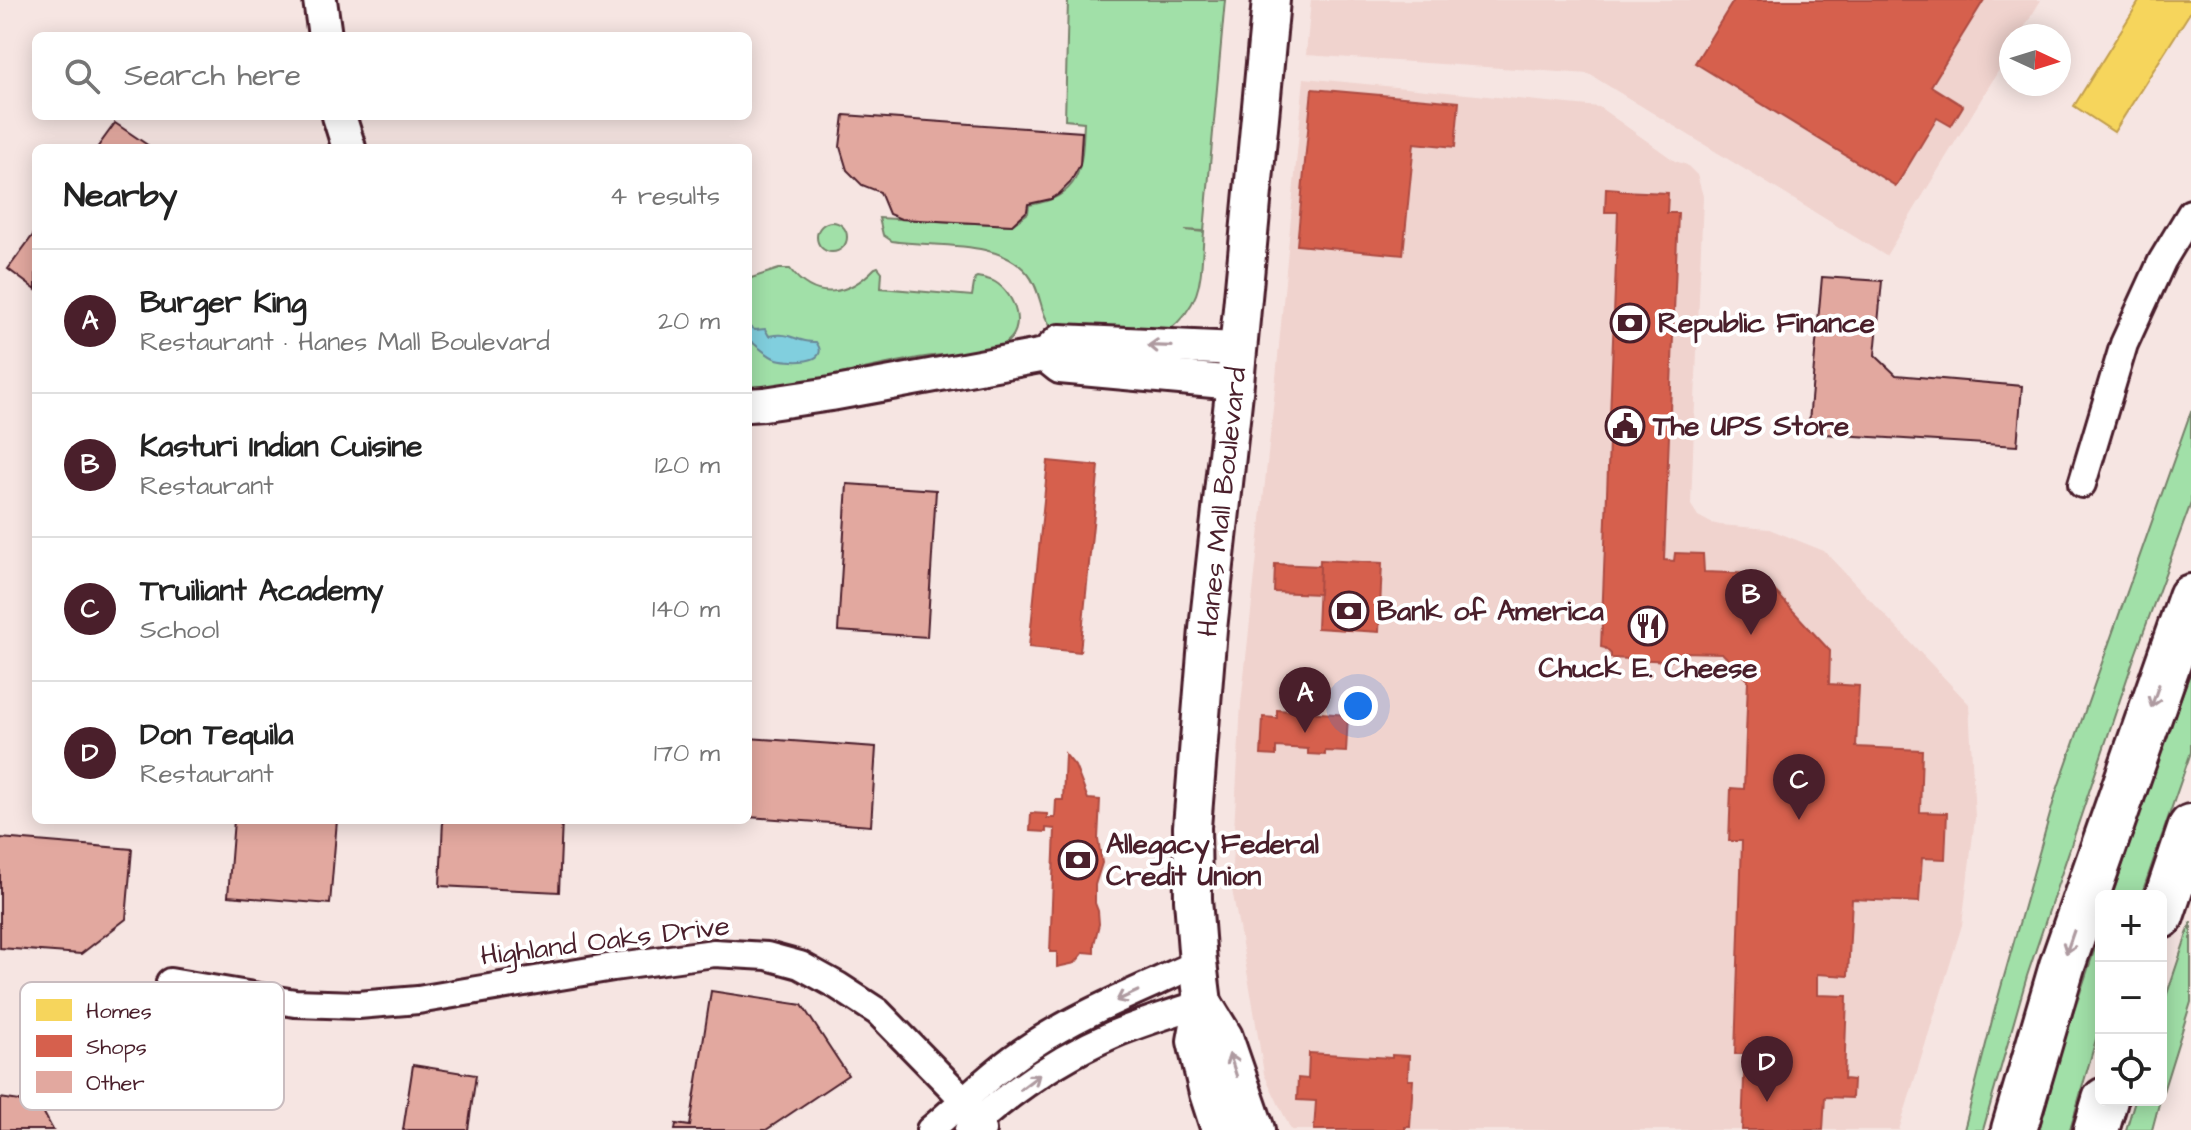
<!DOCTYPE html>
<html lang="en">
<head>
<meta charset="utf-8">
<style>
	body { margin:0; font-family:"Architects Daughter",sans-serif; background:#f6f6f6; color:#222 }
	.controls { position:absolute; right:24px; bottom:24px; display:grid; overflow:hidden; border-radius:12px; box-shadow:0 4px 20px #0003 }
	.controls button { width:72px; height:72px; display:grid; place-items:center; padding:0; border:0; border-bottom:2px solid #e0e0e0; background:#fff; color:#222; font:40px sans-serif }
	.compass { position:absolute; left:1999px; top:24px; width:72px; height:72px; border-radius:50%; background:#fff; box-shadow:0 4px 20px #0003; rotate:94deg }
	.you { position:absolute; left:1358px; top:706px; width:28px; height:28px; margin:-20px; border:6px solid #fff; border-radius:50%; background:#1a73e8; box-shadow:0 0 0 12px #1a73e833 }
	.badge { display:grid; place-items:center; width:52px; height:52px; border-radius:50%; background:#4a1f2b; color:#fff; font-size:26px; font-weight:700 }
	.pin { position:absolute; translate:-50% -66px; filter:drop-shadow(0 2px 4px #0008) }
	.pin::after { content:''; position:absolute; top:42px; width:28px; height:24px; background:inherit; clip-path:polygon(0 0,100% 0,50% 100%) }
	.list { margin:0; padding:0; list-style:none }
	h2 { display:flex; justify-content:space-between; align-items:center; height:104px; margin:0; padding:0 32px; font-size:34px }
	h2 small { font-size:26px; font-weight:400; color:#767676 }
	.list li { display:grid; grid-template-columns:52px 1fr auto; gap:24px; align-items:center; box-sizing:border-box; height:144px; padding:0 32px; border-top:2px solid #e0e0e0 }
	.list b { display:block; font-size:30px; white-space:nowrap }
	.list p { margin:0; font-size:26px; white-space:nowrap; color:#767676 }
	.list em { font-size:26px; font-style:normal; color:#767676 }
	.icon { flex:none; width:44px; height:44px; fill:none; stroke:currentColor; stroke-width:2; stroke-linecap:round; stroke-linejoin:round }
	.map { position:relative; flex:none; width:2191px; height:1130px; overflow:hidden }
	.search { position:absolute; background:#fff; box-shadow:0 4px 20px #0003; left:32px; top:32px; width:720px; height:88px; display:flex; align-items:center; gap:20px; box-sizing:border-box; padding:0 28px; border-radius:12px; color:#767676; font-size:30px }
	.panel { position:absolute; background:#fff; box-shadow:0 4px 20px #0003; left:32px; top:144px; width:720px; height:680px; border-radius:12px }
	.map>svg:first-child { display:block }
</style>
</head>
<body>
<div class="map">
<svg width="2191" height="1130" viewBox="0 0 2191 1130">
	<rect width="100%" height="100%" fill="#f6e5e2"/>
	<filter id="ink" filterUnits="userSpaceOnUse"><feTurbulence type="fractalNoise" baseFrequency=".0125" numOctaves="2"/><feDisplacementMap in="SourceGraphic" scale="16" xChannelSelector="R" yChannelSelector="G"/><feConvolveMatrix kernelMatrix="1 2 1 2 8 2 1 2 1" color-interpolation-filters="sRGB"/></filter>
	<g filter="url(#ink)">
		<!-- built -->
		<g fill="#f0d3ce">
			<polygon points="1311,0 2041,0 2019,36 2011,36 2011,50 1886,256 1589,74 1306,55"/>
			<polygon points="1304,78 1599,107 1675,161 1687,165 1697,175 1703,196 1691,505 1698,516 1711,523 1720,525 1769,529 1824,551 1969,704 1975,818 1962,925 1899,1130 1291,1130 1264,1074 1252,999 1231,884 1241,704 1274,399"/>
		</g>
		<!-- green -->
		<g fill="#a1e0a8" stroke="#76806a" stroke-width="2">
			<path d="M1068,0h157l-21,231 -19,-1 19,2c-4,44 1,69 -36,99l-114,-1c-15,-15 -12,-39 -26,-56 -30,-36 -93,-26 -136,-33l-9,-6 -4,-17 133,7 16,-12 1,-8c53,-8 53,-37 55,-83l-19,-2z"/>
			<circle cx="832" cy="237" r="15"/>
			<path d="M878,267l4,5 -1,16 91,8 3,-18 2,-1c6,1 13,2 18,5 20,12 33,48 9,62 -16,10 -59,10 -79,13 -39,6 -77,16 -116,24 -20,5 -40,7 -61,8v-110l31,-10h11c26,34 59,26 85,-1z"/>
			<polygon points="2191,411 2191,503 2134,658 2027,976 1983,1130 1964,1130 1996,1005 2056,793"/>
			<polygon points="2191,671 2191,752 2141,896 2112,896 2164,743"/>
			<polygon points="2191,922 2191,1002 2161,1098 2161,1012"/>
			<polygon points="2101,930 2101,1022 2070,1130 2039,1130 2064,1041"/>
			<polygon points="2135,1100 2160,1100 2152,1130 2126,1130"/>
		</g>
		<!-- water -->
		<path fill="#81cfde" stroke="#6b8996" stroke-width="2" d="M748,326l7,4 10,-1 4,7c24,-5 26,7 47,6 17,23 -29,21 -42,16 -8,-4 -15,-10 -22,-16l-4,1z"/>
		<!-- homes -->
		<polygon fill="#f6d55c" stroke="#c29e4d" stroke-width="2" points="2140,0 2191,0 2191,11 2114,132 2074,106"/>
		<!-- shops -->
		<g fill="#d6604d" stroke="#ac4c43" stroke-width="2">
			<polygon points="1734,0 1984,0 1931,86 1963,106 1951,126 1937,118 1896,186 1695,63"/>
			<polygon points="1312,89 1459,102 1455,147 1414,143 1403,255 1297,245"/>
			<polygon points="1606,188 1619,189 1620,191 1668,193 1667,213 1678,213 1664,560 1674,561 1675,553 1703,554 1704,572 1759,574 1830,651 1829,684 1859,686 1856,747 1922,750 1920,812 1947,813 1945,859 1922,858 1919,902 1852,899 1848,976 1817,974 1817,995 1847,996 1844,1079 1853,1080 1852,1098 1825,1097 1823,1130 1742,1130 1745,1054 1735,1054 1742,841 1729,841 1731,788 1744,789 1748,680 1722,653 1682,652 1671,661 1611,658 1611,654 1605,648 1601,647 1618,212 1605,212"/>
			<polygon points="1048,461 1099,466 1080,652 1029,647"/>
			<polygon points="1320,560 1382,563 1379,632 1317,628"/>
			<polygon points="1275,564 1320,566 1319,594 1274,592"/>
			<polygon points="1277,710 1348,715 1346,752 1325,751 1325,755 1308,754 1308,749 1276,747 1276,756 1261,755 1263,717 1277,718"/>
			<polygon points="1065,754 1075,766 1088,799 1100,800 1098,839 1102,863 1095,885 1095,903 1098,911 1099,924 1094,944 1094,953 1084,952 1075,963 1057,967 1057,952 1050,952 1055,829 1046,828 1046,832 1030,831 1031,813 1047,814 1047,818 1055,818 1056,800 1063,800"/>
			<polygon points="1309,1053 1392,1058 1392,1055 1409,1056 1408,1080 1413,1080 1410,1127 1405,1127 1405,1130 1314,1130 1316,1101 1297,1100 1298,1078 1308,1079"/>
		</g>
		<!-- building -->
		<g fill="#e2a89f" stroke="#4a1f2b" stroke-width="2">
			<polygon points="844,115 1082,132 1080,165 1070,183 1059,194 1051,199 1028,204 1027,211 1012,225 901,219 889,214 880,192 862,185 847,170 840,147"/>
			<polygon points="115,123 152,148 97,148"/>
			<polygon points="36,231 36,290 8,269"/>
			<polygon points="1822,277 1882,281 1875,355 1896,375 2022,386 2017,446 1808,433"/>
			<polygon points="847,484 936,490 927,637 838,631"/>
			<polygon points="748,738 876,747 871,826 748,817"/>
			<polygon points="234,820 337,820 330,904 228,896"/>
			<polygon points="443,820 562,820 559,892 440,886"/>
			<polygon points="0,838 132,849 126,919 81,954 0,948"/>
			<polygon points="711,991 802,1005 848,1075 766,1130 675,1130 676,1124 690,1126"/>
			<polygon points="413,1065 476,1075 468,1130 403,1130"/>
			<polygon points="0,1098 39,1104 53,1130 0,1130"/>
		</g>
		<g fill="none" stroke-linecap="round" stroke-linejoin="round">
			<defs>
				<g id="minor">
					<polyline points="2082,484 2124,344 2162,261 2191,213"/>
					<polyline points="170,982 295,1003 358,1005 418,1000 613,967 714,953 767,956 800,965 838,986 878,1012 965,1101 982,1130"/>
					<path d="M930,1130c33,-28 64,-60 101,-84 51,-34 111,-57 167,-83"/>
					<path d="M968,1130c43,-39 93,-73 146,-96 29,-12 59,-21 89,-31"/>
				</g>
				<g id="tertiary">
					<polyline points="320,0 325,36"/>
					<polyline points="339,116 349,148"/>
					<polyline points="1045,355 1060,367 1235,383"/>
					<polyline points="748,405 764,404 831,394 1045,355 1060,341 1238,349"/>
				</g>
				<g id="secondary">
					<polyline points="1203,1003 1224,1037 1256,1130"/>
					<path id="s1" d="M1220,1130l-12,-37 -12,-52 7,-38 -5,-40 -5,-64 -1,-72 16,-198 27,-246 36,-383"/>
				</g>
				<g id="motorway">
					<polyline points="2161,916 2191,827"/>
					<polyline points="2014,1130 2062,966 2191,597"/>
					<polyline points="2096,1130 2105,1100"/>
				</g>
			</defs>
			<!-- minor casing -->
			<use href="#minor" stroke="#4a1f2b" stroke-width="32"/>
			<!-- tertiary casing -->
			<use href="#tertiary" stroke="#4a1f2b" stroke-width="38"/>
			<!-- secondary casing -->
			<use href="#secondary" stroke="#4a1f2b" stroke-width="42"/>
			<!-- motorway casing -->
			<use href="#motorway" stroke="#4a1f2b" stroke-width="50"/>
			<!-- minor -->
			<use href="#minor" stroke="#fff" stroke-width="26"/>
			<!-- tertiary -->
			<use href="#tertiary" stroke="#fff" stroke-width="32"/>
			<!-- secondary -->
			<use href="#secondary" stroke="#fff" stroke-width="36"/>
			<!-- motorway -->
			<use href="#motorway" stroke="#fff" stroke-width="44"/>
		</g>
		<!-- one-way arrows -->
		<defs><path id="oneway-shaft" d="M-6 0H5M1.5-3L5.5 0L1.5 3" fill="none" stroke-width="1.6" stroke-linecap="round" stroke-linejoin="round" transform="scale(2)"/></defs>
		<g stroke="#ae9aa0">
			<use href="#oneway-shaft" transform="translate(1160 346) rotate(-178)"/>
			<use href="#oneway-shaft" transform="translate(2155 696) rotate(109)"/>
			<use href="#oneway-shaft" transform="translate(2070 942) rotate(109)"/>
			<use href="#oneway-shaft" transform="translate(1127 996) rotate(155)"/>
			<use href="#oneway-shaft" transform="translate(1233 1065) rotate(-108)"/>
			<use href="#oneway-shaft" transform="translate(1030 1082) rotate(-37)"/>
		</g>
	</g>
	<!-- icons -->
	<defs>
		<symbol id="bank-ring" viewBox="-11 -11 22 22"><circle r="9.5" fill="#fff" stroke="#4a1f2b" stroke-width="1.5"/><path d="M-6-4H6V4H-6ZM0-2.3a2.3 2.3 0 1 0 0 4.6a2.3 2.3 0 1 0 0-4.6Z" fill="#4a1f2b"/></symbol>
		<symbol id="civic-ring" viewBox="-11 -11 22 22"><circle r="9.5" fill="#fff" stroke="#4a1f2b" stroke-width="1.5"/><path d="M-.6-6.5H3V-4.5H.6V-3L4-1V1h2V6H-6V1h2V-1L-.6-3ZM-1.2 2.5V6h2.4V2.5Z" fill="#4a1f2b"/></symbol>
		<symbol id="restaurant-ring" viewBox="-11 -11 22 22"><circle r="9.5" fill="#fff" stroke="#4a1f2b" stroke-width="1.5"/><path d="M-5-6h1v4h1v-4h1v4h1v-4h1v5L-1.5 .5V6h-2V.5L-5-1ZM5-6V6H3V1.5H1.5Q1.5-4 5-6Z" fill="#4a1f2b"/></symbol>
	</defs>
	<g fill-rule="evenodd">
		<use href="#bank-ring" x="1608" y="301" width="44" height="44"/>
		<use href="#civic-ring" x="1603" y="404" width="44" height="44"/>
		<use href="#bank-ring" x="1327" y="589" width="44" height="44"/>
		<use href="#restaurant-ring" x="1626" y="604" width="44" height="44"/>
		<use href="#bank-ring" x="1056" y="838" width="44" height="44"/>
	</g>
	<g text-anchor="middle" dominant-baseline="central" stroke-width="8" stroke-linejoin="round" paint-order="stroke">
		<!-- poi labels -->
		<g font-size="28" font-weight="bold" fill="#4a1f2b" stroke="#fff" text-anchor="start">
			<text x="1658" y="323">Republic Finance</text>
			<text x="1653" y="426">The UPS Store</text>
			<text x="1377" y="611">Bank of America</text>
			<text x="1648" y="668" text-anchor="middle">Chuck E. Cheese</text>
			<text x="1106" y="844">Allegacy Federal<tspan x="1106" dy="32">Credit Union</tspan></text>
		</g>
		<!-- street labels -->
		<g font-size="28" fill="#4a1f2b" stroke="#fff">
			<text stroke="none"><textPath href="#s1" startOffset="634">Hanes Mall Boulevard</textPath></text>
			<text transform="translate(605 941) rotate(-7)">Highland Oaks Drive</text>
		</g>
	</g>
	<!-- legend -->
	<rect x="20" y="982" width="264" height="128" rx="12" fill="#fff" stroke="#c9bcbf" stroke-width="2"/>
	<rect x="36" y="999" width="36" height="22" fill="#f6d55c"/>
	<rect x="36" y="1035" width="36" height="22" fill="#d6604d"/>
	<rect x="36" y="1071" width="36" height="22" fill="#e2a89f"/>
	<g font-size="22" fill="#4a1f2b">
		<text x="86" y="1018">Homes</text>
		<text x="86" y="1054">Shops</text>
		<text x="86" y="1090">Other</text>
	</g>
</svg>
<div class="controls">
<button>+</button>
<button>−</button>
<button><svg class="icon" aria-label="locate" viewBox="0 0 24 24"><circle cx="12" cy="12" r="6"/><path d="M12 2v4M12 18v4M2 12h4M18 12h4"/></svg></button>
</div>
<svg class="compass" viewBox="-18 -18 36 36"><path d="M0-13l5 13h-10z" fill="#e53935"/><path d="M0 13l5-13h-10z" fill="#767676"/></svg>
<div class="you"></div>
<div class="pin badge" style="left:1305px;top:733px">A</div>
<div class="pin badge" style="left:1751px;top:635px">B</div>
<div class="pin badge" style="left:1799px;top:820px">C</div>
<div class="pin badge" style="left:1767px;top:1102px">D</div>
<div class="search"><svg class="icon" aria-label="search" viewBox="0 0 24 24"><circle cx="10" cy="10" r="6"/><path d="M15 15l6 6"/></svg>Search here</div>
<section class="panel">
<h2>Nearby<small>4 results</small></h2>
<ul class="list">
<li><span class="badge">A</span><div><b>Burger King</b><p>Restaurant · Hanes Mall Boulevard</p></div><em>20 m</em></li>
<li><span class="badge">B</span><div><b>Kasturi Indian Cuisine</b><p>Restaurant</p></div><em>120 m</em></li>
<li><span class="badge">C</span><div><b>Truiliant Academy</b><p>School</p></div><em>140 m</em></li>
<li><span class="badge">D</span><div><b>Don Tequila</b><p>Restaurant</p></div><em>170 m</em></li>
</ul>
</section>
</div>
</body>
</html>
